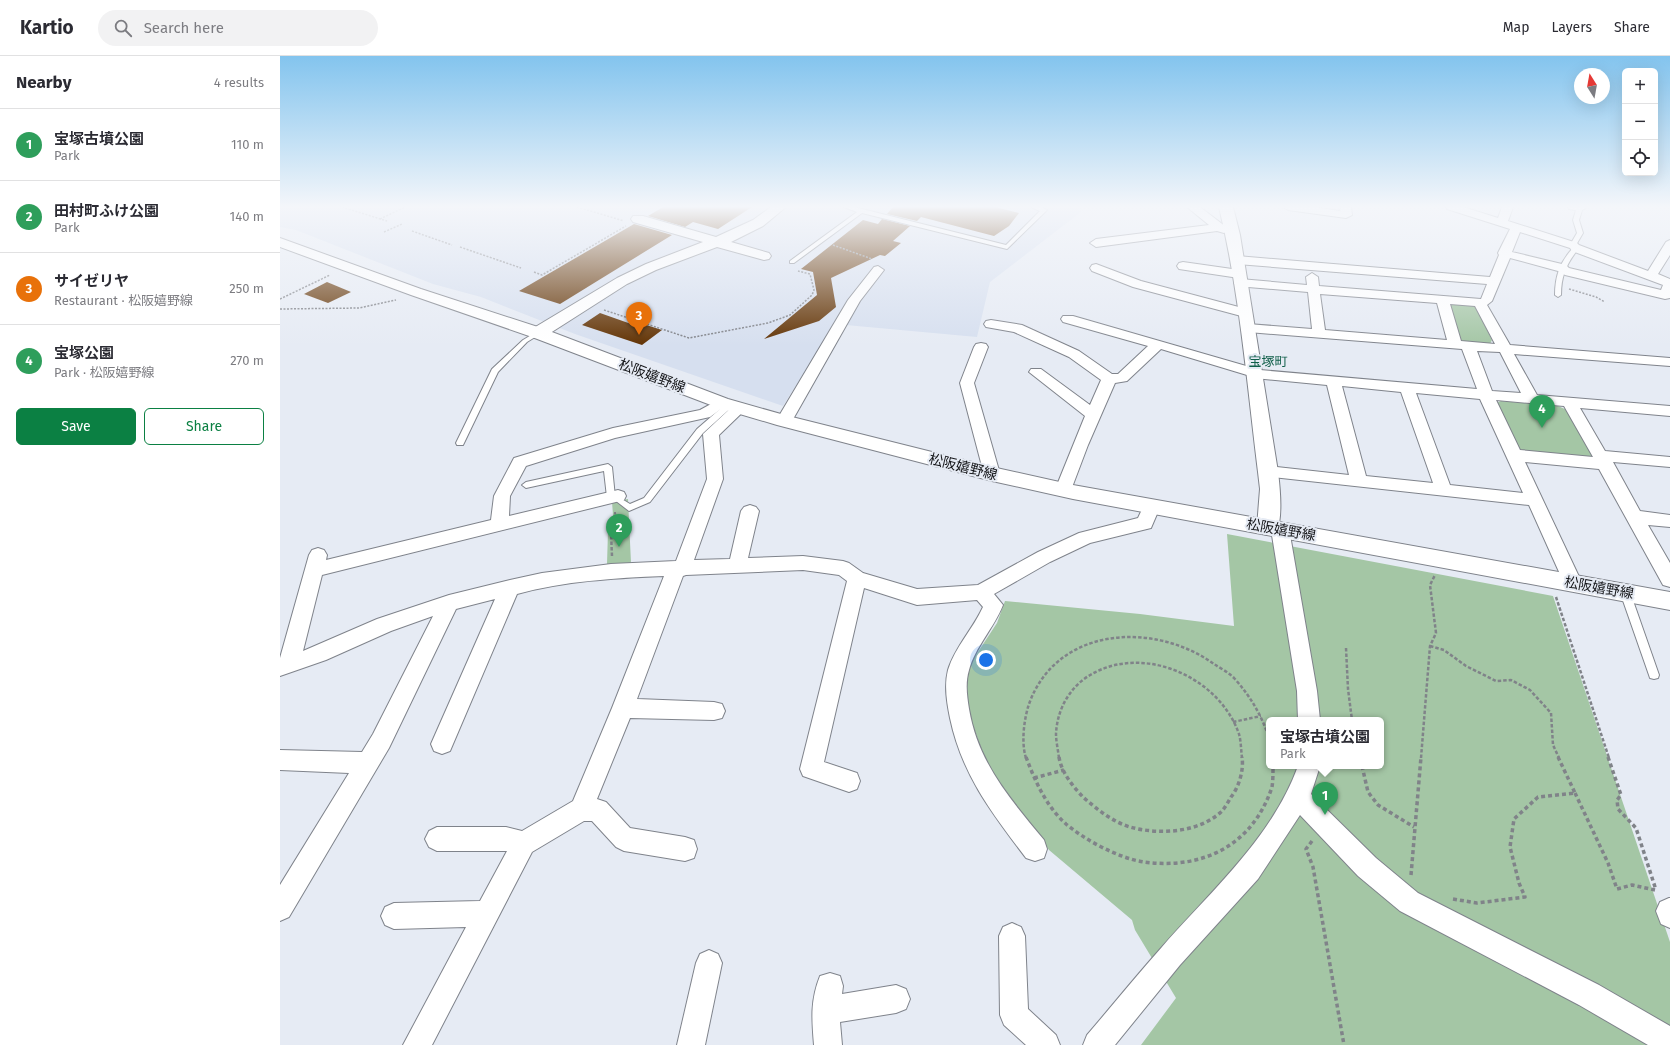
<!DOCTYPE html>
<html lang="en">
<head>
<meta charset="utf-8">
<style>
	body { margin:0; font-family:"Fira Sans","Noto Sans JP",sans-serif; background:#f2f2f3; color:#2b2b33 }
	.controls { position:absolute; right:12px; top:12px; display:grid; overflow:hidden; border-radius:6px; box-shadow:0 4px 16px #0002 }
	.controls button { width:36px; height:36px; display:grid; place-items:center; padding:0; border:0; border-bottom:1px solid #e1e1e2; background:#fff; color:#2b2b33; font:20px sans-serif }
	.compass { position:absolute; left:1294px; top:12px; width:36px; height:36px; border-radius:50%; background:#fff; box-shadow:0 4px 16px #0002; rotate:349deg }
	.you { position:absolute; left:706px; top:604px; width:14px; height:14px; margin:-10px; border:3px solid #fff; border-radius:50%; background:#1a73e8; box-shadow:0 0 0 6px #1a73e833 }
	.badge { display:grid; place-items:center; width:26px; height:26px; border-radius:50%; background:#0b8043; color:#fff; font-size:13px; font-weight:700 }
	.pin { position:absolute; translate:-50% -33px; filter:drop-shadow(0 1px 2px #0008) }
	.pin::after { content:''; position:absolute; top:21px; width:14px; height:12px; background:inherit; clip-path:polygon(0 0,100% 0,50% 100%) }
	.popup { position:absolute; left:986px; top:661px; width:118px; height:52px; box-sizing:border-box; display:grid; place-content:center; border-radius:6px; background:#fff; filter:drop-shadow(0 1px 3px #0005); font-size:13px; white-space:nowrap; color:#7c7c81 }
	.popup b { font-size:15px; color:#2b2b33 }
	.popup::after { content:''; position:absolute; left:50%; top:100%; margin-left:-8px; border:8px solid transparent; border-top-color:#fff }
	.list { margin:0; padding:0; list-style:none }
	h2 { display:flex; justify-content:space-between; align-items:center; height:52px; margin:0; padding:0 16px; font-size:17px }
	h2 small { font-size:13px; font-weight:400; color:#7c7c81 }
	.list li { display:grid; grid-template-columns:26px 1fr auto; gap:12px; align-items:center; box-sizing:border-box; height:72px; padding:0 16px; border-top:1px solid #e1e1e2 }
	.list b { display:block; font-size:15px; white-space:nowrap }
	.list p { margin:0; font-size:13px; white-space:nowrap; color:#7c7c81 }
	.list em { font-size:13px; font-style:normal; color:#7c7c81 }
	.actions { display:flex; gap:8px; padding:12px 16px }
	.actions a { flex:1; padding:9px 0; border:1px solid #0b8043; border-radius:6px; text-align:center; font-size:14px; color:#0b8043 }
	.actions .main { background:#0b8043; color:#fff }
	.icon { flex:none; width:22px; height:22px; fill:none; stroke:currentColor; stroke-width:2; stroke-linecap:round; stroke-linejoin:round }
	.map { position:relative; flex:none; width:1390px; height:989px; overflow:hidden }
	header { display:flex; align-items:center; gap:24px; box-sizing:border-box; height:56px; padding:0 20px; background:#fff; border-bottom:1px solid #e1e1e2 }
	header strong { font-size:19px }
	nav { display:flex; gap:22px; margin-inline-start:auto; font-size:14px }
	.search { width:280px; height:36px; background:#f2f2f3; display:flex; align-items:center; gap:10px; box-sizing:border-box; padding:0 14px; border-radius:22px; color:#7c7c81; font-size:15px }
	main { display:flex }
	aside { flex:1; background:#fff }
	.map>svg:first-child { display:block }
</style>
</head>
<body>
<header>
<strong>Kartio</strong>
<div class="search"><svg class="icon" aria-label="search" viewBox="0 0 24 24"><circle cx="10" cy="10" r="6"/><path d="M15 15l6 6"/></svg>Search here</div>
<nav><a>Map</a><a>Layers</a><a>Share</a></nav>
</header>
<main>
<aside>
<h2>Nearby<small>4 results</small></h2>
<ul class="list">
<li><span class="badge" style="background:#2e9e5b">1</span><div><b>宝塚古墳公園</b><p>Park</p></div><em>110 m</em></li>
<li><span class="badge" style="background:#2e9e5b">2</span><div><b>田村町ふけ公園</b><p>Park</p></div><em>140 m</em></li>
<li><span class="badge" style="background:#e8710a">3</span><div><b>サイゼリヤ</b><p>Restaurant · 松阪嬉野線</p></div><em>250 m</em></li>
<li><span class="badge" style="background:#2e9e5b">4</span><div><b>宝塚公園</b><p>Park · 松阪嬉野線</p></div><em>270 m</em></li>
</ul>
<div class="actions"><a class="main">Save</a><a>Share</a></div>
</aside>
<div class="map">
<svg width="1390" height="989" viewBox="0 0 1390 989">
	<rect width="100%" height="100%" fill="#e6ebf4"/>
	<!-- built -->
	<polygon fill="#d6dfef" points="0,151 799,151 801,156 710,226 697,281 555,268 503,350 295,278 201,241 153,228 16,174 0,171"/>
	<!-- green -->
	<g fill="#a4c6a5" fill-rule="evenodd">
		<polygon points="1167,248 1191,248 1196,251 1212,284 1210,288 1184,286 1177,283"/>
		<polygon points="1221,345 1278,350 1287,354 1313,399 1307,402 1243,396 1234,389 1216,347"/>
		<polygon points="348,443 351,507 327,508 328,475 334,472 332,446"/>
		<path d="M947,478l326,62 117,346v103h-529l35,-47 -41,-68 -3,-10 -83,-70 -62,-85 -22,-62 3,-36 29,-44 8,-22 135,13 94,12zM989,664h112v46h-112z"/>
	</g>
	<!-- building -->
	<g fill="#623304">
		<polygon points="383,151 472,151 438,173 413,166 405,171 368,160"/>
		<polygon points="613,151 715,151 739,157 729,170 714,180 641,161 637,165 607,158"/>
		<polygon points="602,163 630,170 613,185 621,187 605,200 600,199 551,222 556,251 539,265 484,283 537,239 533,216 521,213 583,164 598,168"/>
		<polygon points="354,168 392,179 280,248 239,235"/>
		<polygon points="47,226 71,236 48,247 24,238"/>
		<polygon points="320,257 354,269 357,266 382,274 362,289 302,269"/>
	</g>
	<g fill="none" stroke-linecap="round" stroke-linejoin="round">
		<defs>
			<g id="service">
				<polygon points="564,151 574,151 726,189 760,155 751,151 761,151 767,154 727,193 582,157 514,207 510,207 510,205 577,156"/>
				<path d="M1297,151h6l-4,13 4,13 -7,12 3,3c-12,15 -18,27 -18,47l-3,2 -3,-2c0,-19 5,-33 18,-47l-3,-3 7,-12 -4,-13z"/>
				<polygon points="258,275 261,277 260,278 247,286 218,316 184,387 183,389 177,389 176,387 212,313 243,284"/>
				<polygon points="447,347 450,347 454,349 423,377 370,446 349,455 336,445 340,442 350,448 364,442 417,373"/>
				<polygon points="328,408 332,411 335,441 331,444 327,441 324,415 246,432 242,429 246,426"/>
				<polygon points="1345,532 1348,533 1350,536 1379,619 1378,622 1374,623 1370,622 1369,619 1340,536 1342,533"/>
			</g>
			<g id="minor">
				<polygon points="907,151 920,151 950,174 944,177 937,175 816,191 810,187 816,183 929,169"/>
				<polygon points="1003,151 1034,151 1060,155 1061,151 1071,151 1072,159 1066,162 1008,154"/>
				<path d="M1166,151h17l35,11 4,-11h11l-5,14 69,22 2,2 69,26 18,-29 4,-2v15l-12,19 12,5v19l-5,1 -100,-24 -7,-4 -48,-13 -18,43 -5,4 23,40 160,13v8l-156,-12 23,41 133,11v10l-90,-8 25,43 65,6v10l-57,-5 27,49 30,4v12l-22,-2 22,38v24l-7,-2 -64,-116 -74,-7 57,121 -2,5 -7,2 -7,-2 -2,-5 -35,-78 -267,-29 -2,-4 2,-4 6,-2 81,9 -22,-90 -73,-7 -7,-3 -86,-26 -34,32 -12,2 -27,62 -17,45 -2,4 -6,2 -6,-2 -2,-4 30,-74 -56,-44 2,-3h10l49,36 11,-25 -32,-23 -55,-25 -28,-5 -2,-3 2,-3 5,-1 31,5 57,26 33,23h6l30,-28 -85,-24 -2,-3 2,-3h10l187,54 217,19 -15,-40 -214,-17 -5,-1 -2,-3 2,-3 5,-1 64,5 -4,-37 -72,-6 -2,-3 6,-4 67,6 -1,-8 6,-4 6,4 1,9 162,13 6,-15 -250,-20 -6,-4 6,-4 253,21 9,-22 -1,-2 12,-24 -63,-20zM1240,176l50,16 2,3 91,34 -2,5 -92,-22 -3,-3 -54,-13zM1040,238l117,9 10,37 -122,-10zM1170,248l25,2 20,38 -34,-3zM1197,295l23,1 21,41 -29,-2zM1062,330l59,6 32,91 -67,-7zM1136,337l64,6 43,94 -73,-8zM1216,344l68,6 29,51 -73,-7z"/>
				<polygon points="1288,151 1305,151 1306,152 1300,155 1289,153"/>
				<polygon points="903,206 959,214 965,218 959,222 899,213 897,210 899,207"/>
				<polygon points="816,208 861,225 970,254 972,257 970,260 965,261 853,231 812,215 810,212 812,209"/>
				<polygon points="598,210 604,214 580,245 512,365 509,368 504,370 499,368 496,365 568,244 594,211"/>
				<polygon points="701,287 706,288 708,291 694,327 720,418 718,422 712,424 706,422 704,418 680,327 694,291 696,288"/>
				<path d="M442,342l5,2 2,3 -19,14 -95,21 -89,28 -16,30 -1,20 109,-26 6,2 2,4 -2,4 -302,75 -19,76 74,-32 72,-24 61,-15 32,-7 69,-9 65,-3 31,-82 -4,-45 31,-29h10l3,3 -28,27 4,44 -29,81 36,-1 11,-48 3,-4 6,-2 6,2 3,4 -11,47 55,-2 40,5 6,2 14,10 54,16 61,-4 60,-33 41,-19 59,-15 7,-15 6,-2 6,2 3,4 -9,21 -61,15 -40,19 -56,32 9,11c-9,23 -28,42 -34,65 -4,13 -2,26 0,39 9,54 42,91 75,131l3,9 -3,9 -9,3 -9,-3c-34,-45 -64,-83 -76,-140 -3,-15 -6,-32 -2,-48 7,-23 25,-41 35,-63l-6,-7 -60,5 -53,-17 -40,174 33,11 3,8 -3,8 -8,3 -46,-16 -3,-7 47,-188 -8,-6 -36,-5 -117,5 -3,1 -46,123 77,3 8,2 3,7 -3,7 -8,2 -84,-2 -33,81 9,3 24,26 55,9 9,3 3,9 -3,9 -9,3 -61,-10 -8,-4 -24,-26h-8l-52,31 -100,193h-29l63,-118 -72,2 -9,-4 -4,-9 4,-9 9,-4 86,-2 27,-50h-70l-8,-4 -4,-8 4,-8 8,-4h69l16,4 51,-30 39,-93 52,-132c-50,2 -99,5 -147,18l-67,157 -8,3 -8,-3 -3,-7 64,-145 -39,10 -67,139 -100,169 -9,4v-36l69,-112 -69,-3v-20l82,2 11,-18 60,-118 -42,15 -65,29 -46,16v-18l29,-103 3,-5 6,-2 6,2 3,5 -1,5 165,-40 3,-24 20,-38 99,-30 87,-18z"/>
				<polygon points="1000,467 1006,468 1009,473 1037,635 1040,664 1018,664 1017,635 991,473 994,468"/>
				<path d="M1018,710h22l-9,28 65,64 42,35 181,92 71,41v19h-22l-69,-40 -179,-94 -42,-35 -58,-61 -42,64 -78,86 -65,80h-32l4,-10c25,-29 49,-59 75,-88 49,-56 110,-109 136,-181z"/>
				<polygon points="1389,842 1390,842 1390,872 1381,868 1376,855 1380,846"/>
				<polygon points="732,867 741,871 745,880 748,953 776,979 780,989 746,989 724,969 720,959 719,880 723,871"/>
				<polygon points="429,894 438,898 442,907 425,989 397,989 416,907 420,898"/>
				<path d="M550,917l10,3 3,10 -1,8 54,-9 10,4 4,10 -4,10 -10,4 -56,9 2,23h-28c-2,-25 -4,-44 6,-69z"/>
			</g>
			<g id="tertiary">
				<polygon points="491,151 506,151 483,170 451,186 489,197 491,200 489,203 484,204 437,191 376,214 347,228 264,281 258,282 252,281 250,277 252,273 337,222 366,208 423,186 353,166 351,163 353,160 363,160 436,181 473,164"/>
				<path d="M939,151h14l7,28 38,237c2,16 5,47 -2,61l-8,2 -8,-2 -3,-6 3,-38 -2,-17c-11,-88 -18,-178 -39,-265z"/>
			</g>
			<polygon id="secondary" points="0,182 141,233 264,273 448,343 508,360 712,411 793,429 1390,536 1390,554 793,443 712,425 497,369 436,351 252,281 131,239 0,191"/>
		</defs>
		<!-- service casing -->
		<use href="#service" stroke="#7f838b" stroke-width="2"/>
		<!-- minor casing -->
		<use href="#minor" stroke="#7f838b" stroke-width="2"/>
		<!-- tertiary casing -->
		<use href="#tertiary" stroke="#7f838b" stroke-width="2"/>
		<!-- secondary casing -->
		<use href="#secondary" stroke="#7f838b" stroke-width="2"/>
		<!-- path-far3 -->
		<g stroke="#808389" stroke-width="1.5" stroke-dasharray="2 1.5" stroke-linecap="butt">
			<polyline points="62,151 107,165"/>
			<polyline points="297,151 344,165"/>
			<polyline points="100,163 125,151"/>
			<polyline points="132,175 172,189"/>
			<polyline points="104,176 122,168"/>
			<polyline points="553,189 592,203"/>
			<polyline points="180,191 241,212"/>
			<polyline points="254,216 262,219 346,170"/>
			<polyline points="1289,233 1316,241 1325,246"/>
			<polyline points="0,243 50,219"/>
			<polyline points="0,253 79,252 116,244"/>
			<polyline points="324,254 409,282 488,267 510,259 532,239 534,234 530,218 518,215"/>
		</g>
		<!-- path-far2 -->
		<polyline stroke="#808389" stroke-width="2" stroke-dasharray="2.5 1.5" stroke-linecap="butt" points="335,456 336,474"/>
		<!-- path-far1 -->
		<g stroke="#808389" stroke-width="2.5" stroke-dasharray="3.5 2" stroke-linecap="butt">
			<polyline points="332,500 331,477 336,473"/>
			<polyline points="1276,541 1329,702"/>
			<polyline points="1150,590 1164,594 1186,610 1216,625 1231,624 1250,634 1271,657 1273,689 1279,702"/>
			<polyline points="1066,592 1068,633 1072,664"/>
			<polyline points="953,666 981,660"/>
			<path d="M746,702c-5,-15 -2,-39 3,-54 28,-78 125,-83 185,-40 6,4 14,8 20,14 17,19 26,35 35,59"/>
			<path d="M779,702c-1,-8 -3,-17 -3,-24 1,-22 11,-42 28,-55 53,-38 134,-5 155,55 2,7 2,16 3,24"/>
			<polyline points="1141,702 1150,590 1156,577 1150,529 1155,519"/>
		</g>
		<!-- path -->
		<g stroke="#808389" stroke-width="3.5" stroke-dasharray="4 3" stroke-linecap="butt">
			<path d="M746,701c9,24 20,49 40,67 19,16 52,34 78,38 59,8 109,-17 128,-75 1,-6 1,-14 1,-21"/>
			<path d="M779,701c2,15 15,31 25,41 14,12 29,24 46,29 29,8 68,6 91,-15 4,-4 7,-10 10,-15 8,-10 13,-27 11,-40"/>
			<polyline points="1328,701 1341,739 1337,744 1338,753 1356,772 1376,834"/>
			<polyline points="1082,710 1088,736 1098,749 1134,771"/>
			<polyline points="754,722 784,714"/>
			<polyline points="1295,737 1328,807 1337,833 1352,829 1375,834"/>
			<polyline points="1032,785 1026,793 1033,811 1064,989"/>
			<polyline points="1131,819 1141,701"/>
			<polyline points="1173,843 1197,847 1245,841 1239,827 1230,791 1234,763 1258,741 1295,737 1278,701"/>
		</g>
		<!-- service -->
		<use href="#service" fill="#fff" fill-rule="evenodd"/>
		<!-- minor -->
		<use href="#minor" fill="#fff" fill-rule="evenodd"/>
		<!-- tertiary -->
		<use href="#tertiary" fill="#fff" fill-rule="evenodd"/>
		<!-- secondary -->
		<use href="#secondary" fill="#fff" fill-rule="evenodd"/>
	</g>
	<!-- sky -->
	<linearGradient id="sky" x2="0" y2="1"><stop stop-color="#83c4ee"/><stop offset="0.52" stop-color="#f4f6fa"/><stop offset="1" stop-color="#f4f6fa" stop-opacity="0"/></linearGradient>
	<rect width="1390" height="290" fill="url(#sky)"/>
	<g text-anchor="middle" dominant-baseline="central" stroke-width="4" stroke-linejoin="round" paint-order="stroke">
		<!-- far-quarter labels -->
		<g font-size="13" fill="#115f4a" stroke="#e6ebf4">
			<text x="988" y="305">宝塚町</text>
		</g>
		<!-- street labels -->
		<g font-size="14" fill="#141518" stroke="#e6ebf4">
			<text transform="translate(372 320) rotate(21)">松阪嬉野線</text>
			<text transform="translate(683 411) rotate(14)">松阪嬉野線</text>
			<text transform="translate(1001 474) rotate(10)">松阪嬉野線</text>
			<text transform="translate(1319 532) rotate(10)">松阪嬉野線</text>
		</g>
	</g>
</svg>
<div class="controls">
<button>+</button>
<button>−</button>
<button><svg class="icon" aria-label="locate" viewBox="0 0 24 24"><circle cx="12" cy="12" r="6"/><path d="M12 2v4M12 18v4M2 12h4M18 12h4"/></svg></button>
</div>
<svg class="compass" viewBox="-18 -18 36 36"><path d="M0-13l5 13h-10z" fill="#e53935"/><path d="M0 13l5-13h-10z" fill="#7c7c81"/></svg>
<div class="you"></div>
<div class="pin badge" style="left:1045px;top:759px;background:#2e9e5b">1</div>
<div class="popup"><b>宝塚古墳公園</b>Park</div>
<div class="pin badge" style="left:339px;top:491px;background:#2e9e5b">2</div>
<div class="pin badge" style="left:359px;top:279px;background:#e8710a">3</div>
<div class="pin badge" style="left:1262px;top:372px;background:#2e9e5b">4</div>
</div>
</main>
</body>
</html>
